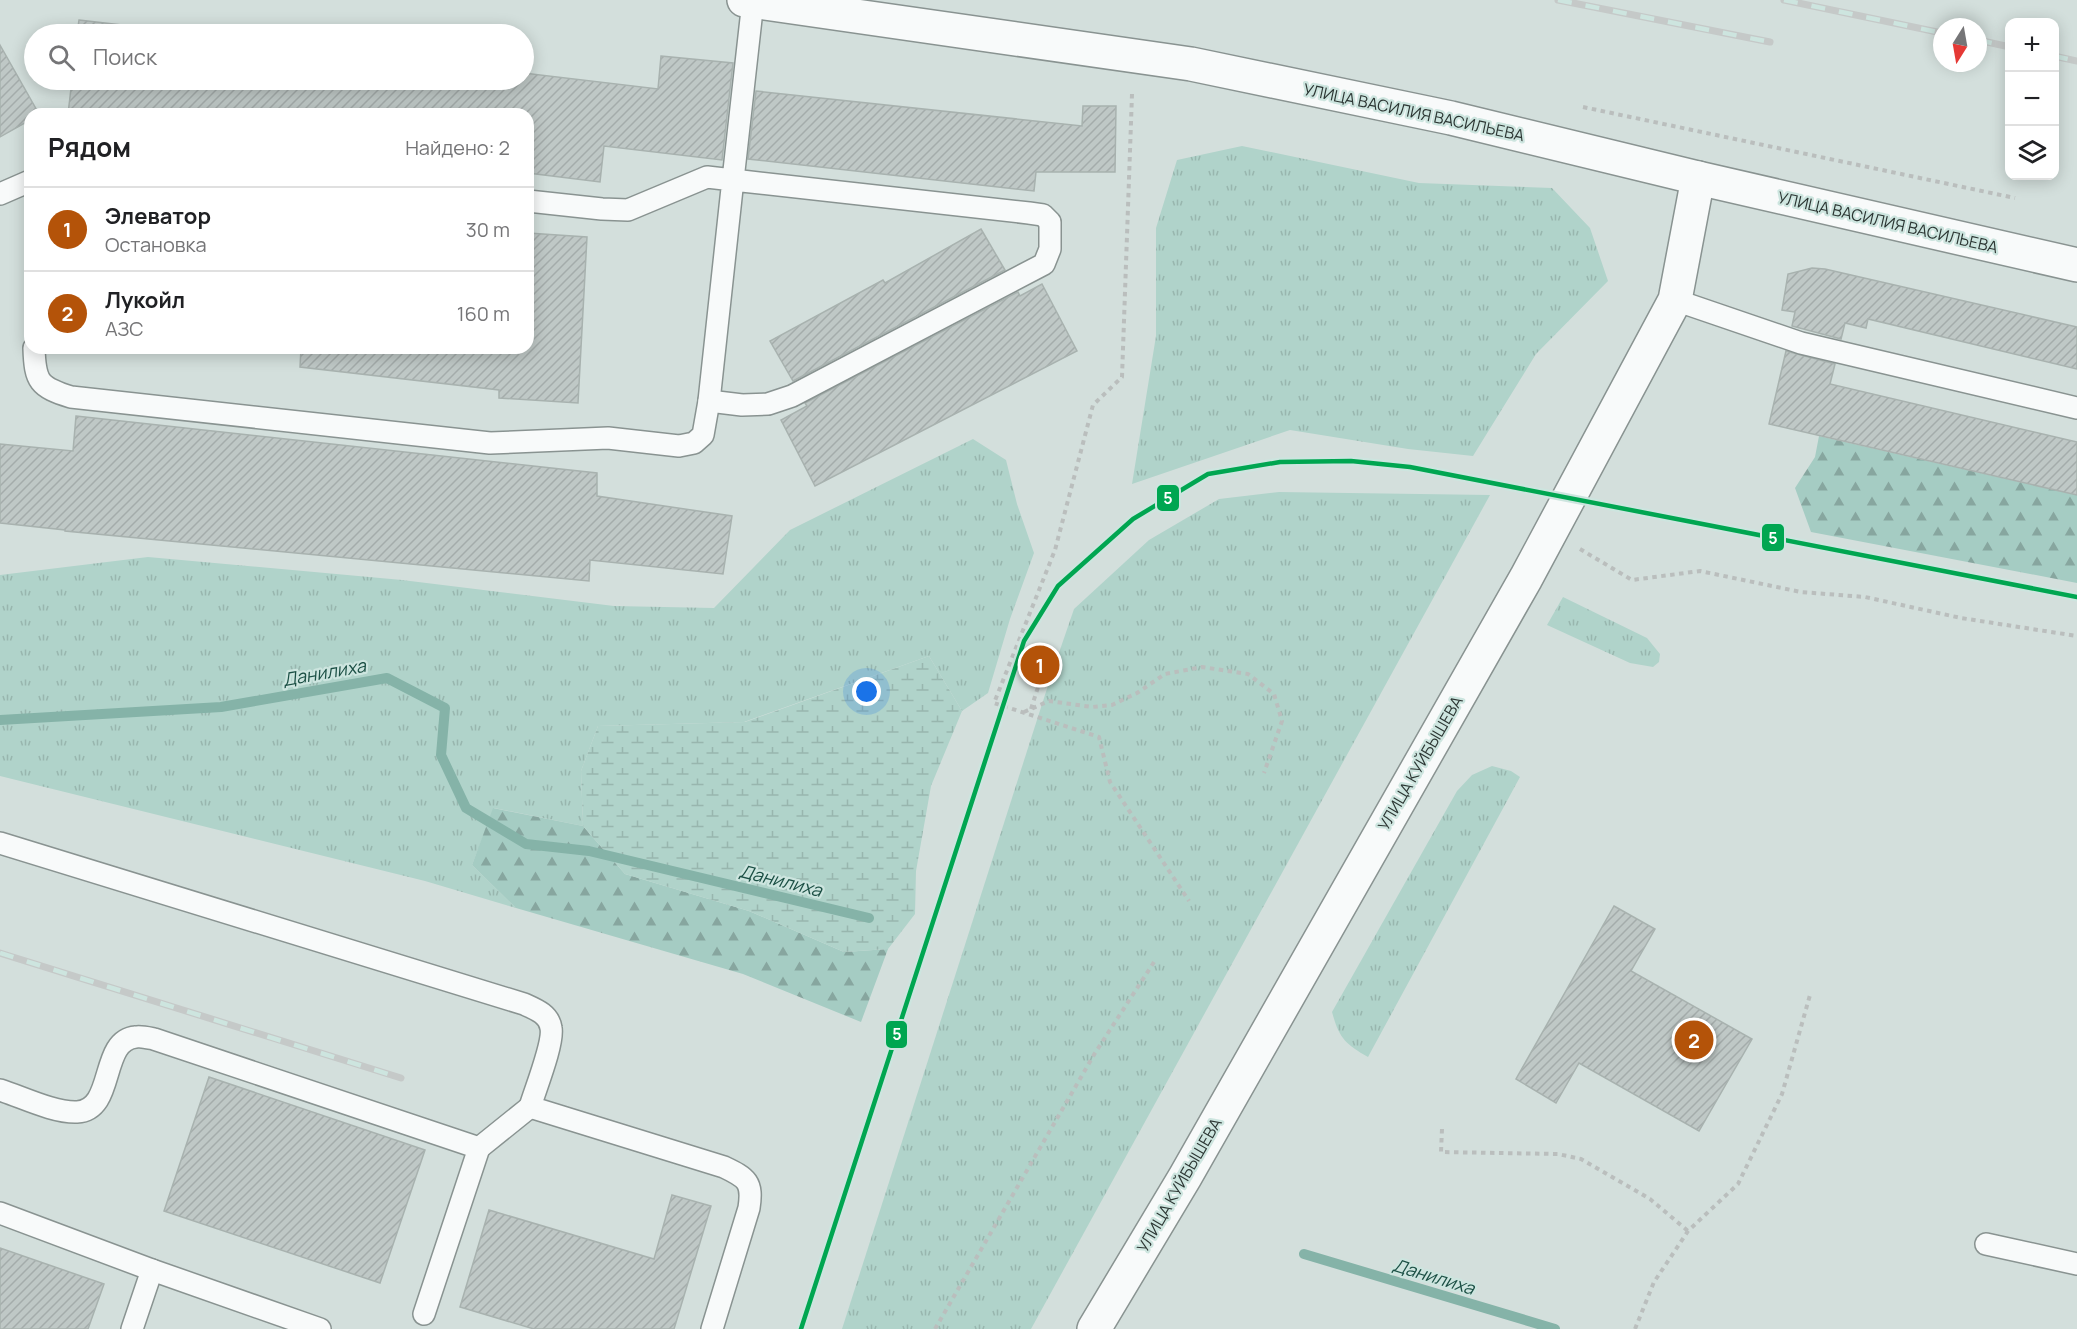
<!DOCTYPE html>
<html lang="ru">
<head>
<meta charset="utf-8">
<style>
	body { margin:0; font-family:Manrope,sans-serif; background:#f2f2f2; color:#202124 }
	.controls { position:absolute; right:18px; top:18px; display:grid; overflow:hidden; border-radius:12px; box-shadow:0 3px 15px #0003 }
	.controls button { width:54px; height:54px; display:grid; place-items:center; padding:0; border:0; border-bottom:2px solid #e0e0e0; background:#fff; color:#202124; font:30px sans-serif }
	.compass { position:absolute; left:1933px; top:18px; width:54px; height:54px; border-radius:50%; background:#fff; box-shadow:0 3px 15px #0003; rotate:191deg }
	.you { position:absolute; left:867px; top:692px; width:21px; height:21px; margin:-15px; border:4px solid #fff; border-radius:50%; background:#1a73e8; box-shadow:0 0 0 9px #1a73e833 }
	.badge { display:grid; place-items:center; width:39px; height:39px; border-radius:50%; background:#b45309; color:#fff; font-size:20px; font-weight:700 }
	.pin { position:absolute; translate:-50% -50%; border:3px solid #fff; box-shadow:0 2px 6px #0006 }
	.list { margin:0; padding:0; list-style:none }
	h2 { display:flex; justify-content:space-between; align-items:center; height:78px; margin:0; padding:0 24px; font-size:26px }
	h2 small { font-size:20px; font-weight:400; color:#757577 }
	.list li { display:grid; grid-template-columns:39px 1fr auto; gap:18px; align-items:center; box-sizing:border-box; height:84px; padding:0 24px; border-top:2px solid #e0e0e0 }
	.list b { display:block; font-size:22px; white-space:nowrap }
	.list p { margin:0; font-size:20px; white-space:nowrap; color:#757577 }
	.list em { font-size:20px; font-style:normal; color:#757577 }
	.icon { flex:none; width:33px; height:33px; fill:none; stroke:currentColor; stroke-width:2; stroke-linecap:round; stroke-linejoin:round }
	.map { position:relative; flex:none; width:2077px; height:1329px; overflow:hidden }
	.search { position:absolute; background:#fff; box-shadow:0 3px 15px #0003; left:24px; top:24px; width:510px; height:66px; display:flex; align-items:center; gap:15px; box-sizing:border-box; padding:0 21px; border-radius:33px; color:#757577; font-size:22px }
	.panel { position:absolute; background:#fff; box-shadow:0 3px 15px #0003; left:24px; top:108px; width:510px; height:246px; border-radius:18px }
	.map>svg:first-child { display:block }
</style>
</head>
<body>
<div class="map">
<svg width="2077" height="1329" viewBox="0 0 2077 1329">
	<defs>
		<pattern id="grass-tufts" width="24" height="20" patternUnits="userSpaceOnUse" patternTransform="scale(1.5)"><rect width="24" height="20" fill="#b0d3ca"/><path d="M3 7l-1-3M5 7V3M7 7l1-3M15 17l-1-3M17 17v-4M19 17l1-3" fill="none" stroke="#98b6ae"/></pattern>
		<pattern id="forest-firs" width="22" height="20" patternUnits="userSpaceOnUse" patternTransform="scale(1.5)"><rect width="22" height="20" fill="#a5ccc3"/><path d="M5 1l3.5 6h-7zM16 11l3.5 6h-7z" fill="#87a69f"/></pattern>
		<pattern id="wetland-marsh" width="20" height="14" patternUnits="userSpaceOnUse" patternTransform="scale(1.5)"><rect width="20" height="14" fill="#b0d3ca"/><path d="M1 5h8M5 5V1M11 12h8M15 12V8" fill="none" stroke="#98b6ae"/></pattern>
		<pattern id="building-hatch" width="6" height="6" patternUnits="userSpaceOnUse" patternTransform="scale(1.5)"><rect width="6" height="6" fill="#bfc8c6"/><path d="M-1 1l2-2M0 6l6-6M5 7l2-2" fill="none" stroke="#a4acab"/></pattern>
	</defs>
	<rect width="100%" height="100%" fill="#d3dfdc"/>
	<!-- grass -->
	<g fill="url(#grass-tufts)">
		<polygon points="1242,146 1419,183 1552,188 1590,228 1608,281 1536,354 1473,456 1408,449 1290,430 1132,484 1156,336 1156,228 1177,160"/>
		<polygon points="973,439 1006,460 1017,504 1034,553 1010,619 988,693 962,711 929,656 744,722 598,726 581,771 583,826 494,808 472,865 516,908 425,881 0,776 0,575 148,557 402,580 614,606 714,608 790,530"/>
		<polygon points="1279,492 1490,495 1031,1329 842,1329 1052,673 1074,609 1149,540 1219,499"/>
		<polygon points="1563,597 1647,638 1660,654 1659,662 1653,667 1630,663 1547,625"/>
		<path d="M1492,766l19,5 9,6 -152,280c-23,-13 -29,-19 -36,-45l125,-221 15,-16z"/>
	</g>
	<!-- forest -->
	<g fill="url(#forest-firs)">
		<polygon points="1819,436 2077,495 2077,583 1811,532 1795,488 1815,457"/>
		<polygon points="493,808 583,826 625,874 749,911 844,952 888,949 861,1022 743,974 516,908 472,865"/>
	</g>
	<!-- wetland -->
	<polygon fill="url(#wetland-marsh)" points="929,656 962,711 931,786 916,871 915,914 888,949 844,952 749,911 625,874 583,826 581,771 598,726 745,722"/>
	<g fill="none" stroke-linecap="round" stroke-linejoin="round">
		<!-- stream -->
		<g stroke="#85b3a8" stroke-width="10">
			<polyline points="0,720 221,707 387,678 445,708 441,755 466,808 526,844 589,851 869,918"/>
			<polyline points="1304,1254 1555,1329"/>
		</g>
	</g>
	<!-- building -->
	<g fill="url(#building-hatch)" stroke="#a8b2af" stroke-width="1.5">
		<polygon points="79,20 200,34 77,34"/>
		<polygon points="0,45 39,114 30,114 30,120 0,137"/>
		<polygon points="661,56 733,63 722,160 604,146 600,182 528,173 528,114 68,114 72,80 524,80 524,73 658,89"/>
		<polygon points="756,91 1082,126 1083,106 1116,106 1115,172 1036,172 1034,191 748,159"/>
		<polygon points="981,229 1005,270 793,381 770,341 883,280 885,283"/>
		<polygon points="528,233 587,237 578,403 499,398 499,390 300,367 301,348 528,348"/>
		<polygon points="1812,268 1825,269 2077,327 2077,369 1868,319 1866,328 1845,323 1841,339 1792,326 1795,312 1782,310 1788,274"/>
		<polygon points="1042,284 1077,351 815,486 781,420 807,406 805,403 1018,292 1020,296"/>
		<polygon points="1786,351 1835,364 1830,384 2077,442 2077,495 1769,424"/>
		<polygon points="76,416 597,473 597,496 732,516 723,574 590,560 589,581 65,531 65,530 0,523 0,444 73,451"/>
		<polygon points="1614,906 1655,929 1631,971 1752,1039 1699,1131 1579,1063 1556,1103 1516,1079"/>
		<polygon points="209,1077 425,1150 380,1283 164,1211"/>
		<polygon points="672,1195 711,1206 674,1329 534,1329 460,1307 489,1210 654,1259"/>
		<polygon points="0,1248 104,1284 88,1329 0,1329"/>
	</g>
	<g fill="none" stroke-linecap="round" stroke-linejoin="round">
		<defs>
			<g id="lane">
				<polyline points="0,194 30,181"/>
				<path d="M528,201l74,8 26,1 79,-33 26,3 296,33 14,2 7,7v27l-6,15 -252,132 -24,8 -26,1 -33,-4c14,-133 29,-267 44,-400"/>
				<polyline points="1675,300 1801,343 2077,408"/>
				<path d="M34,348c1,34 5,39 37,49l419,46 118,-5 71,8 15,-3 9,-8 6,-34"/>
				<path d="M0,843l524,161c11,5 25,10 27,24 3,15 -16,62 -21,79l194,60c23,11 29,15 25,41l-37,121"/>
				<path d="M0,1090c22,7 54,23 77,22 39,-2 22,-72 59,-75 5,-1 13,1 18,2l325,109 51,-41"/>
				<polyline points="0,1213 152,1270 320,1329"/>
				<polyline points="1986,1244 2077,1264"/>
				<polyline points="424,1314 479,1148"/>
				<polyline points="132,1329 152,1270"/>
			</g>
			<g id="secondary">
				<polyline points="744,0 1191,64 1451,118 1698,178 2077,265"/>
				<polyline points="1094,1329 1185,1177 1526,578 1675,300 1698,178"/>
			</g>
		</defs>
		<!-- lane casing -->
		<use href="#lane" stroke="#899391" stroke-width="24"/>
		<!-- secondary casing -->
		<use href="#secondary" stroke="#899391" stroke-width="36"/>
		<!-- path -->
		<g stroke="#babebd" stroke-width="4" stroke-dasharray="4.5 4.5" stroke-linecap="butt">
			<polyline points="1132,94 1122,377 1093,405 1055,550 994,703 1099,737 1110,782 1189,901"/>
			<polyline points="1583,107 2015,198"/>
			<polyline points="1580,549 1632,580 1700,571 1801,592 1865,597 1961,618 2077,636"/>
			<polyline points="1031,709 1046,662"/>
			<polyline points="1024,712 1049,701 1092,707 1112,705 1137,693 1165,674 1202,667 1248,674 1274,694 1282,721 1264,773"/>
			<polyline points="1442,1129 1441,1152 1558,1154 1581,1159 1650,1199 1688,1231"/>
			<polyline points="935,1329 1095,1053 1156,959"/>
			<polyline points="1635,1329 1654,1282 1688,1231 1738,1184 1782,1094 1810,995"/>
		</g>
		<!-- lane -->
		<use href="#lane" stroke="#f8fafa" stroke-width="21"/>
		<!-- secondary -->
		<use href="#secondary" stroke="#f8fafa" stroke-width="33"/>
		<defs>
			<g id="rail">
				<polyline points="1558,0 1770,42"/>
				<polyline points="1784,0 1942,33"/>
				<polyline points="1978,40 2010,47"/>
				<polyline points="2054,56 2077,61"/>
				<polyline points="0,953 401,1078"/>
			</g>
		</defs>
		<!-- rail casing -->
		<use href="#rail" stroke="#c5c9c8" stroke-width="7"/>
		<!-- rail -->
		<use href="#rail" stroke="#cde5df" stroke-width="4.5" stroke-dasharray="14" stroke-linecap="butt"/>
		<defs>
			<polyline id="tram-1" points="801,1329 1024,641 1058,586 1133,519 1208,474 1280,462 1351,461 1410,467 2077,597"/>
		</defs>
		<!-- tram-1 casing -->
		<use href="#tram-1" stroke="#cde5df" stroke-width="9"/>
		<!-- tram-1 -->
		<use href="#tram-1" stroke="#00a651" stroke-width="4.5"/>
	</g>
	<g text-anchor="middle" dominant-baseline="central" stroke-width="4.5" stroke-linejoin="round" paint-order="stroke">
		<!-- street labels -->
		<g font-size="16" fill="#2c3633" stroke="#cde5df">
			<text transform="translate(1414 112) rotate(12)">УЛИЦА ВАСИЛИЯ ВАСИЛЬЕВА</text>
			<text transform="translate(1888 222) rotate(13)">УЛИЦА ВАСИЛИЯ ВАСИЛЬЕВА</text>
			<text transform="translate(1420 763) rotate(-60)">УЛИЦА КУЙБЫШЕВА</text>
			<text transform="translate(1179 1185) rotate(-60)">УЛИЦА КУЙБЫШЕВА</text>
		</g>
		<!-- water labels -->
		<g font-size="18" font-style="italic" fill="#1b4f44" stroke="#cde5df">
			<text transform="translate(324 672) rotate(-10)">Данилиха</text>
			<text transform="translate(781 880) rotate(14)">Данилиха</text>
			<text transform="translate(1434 1276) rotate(17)">Данилиха</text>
		</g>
	</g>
	<g stroke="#cde5df" stroke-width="2">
		<rect x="1156" y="484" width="24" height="28" rx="6" fill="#00a651"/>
		<rect x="1761" y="523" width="24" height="29" rx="6" fill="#00a651"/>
		<rect x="885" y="1020" width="23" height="29" rx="6" fill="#00a651"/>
	</g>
	<g font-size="16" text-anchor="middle" font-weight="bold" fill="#fff">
		<text x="1168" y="504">5</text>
		<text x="1773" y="544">5</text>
		<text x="897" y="1040">5</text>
	</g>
</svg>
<div class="controls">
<button>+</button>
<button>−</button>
<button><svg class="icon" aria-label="layers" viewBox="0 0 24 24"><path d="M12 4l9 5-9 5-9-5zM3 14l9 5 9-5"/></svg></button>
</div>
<svg class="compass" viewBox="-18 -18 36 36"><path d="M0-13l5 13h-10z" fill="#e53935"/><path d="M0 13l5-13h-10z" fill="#757577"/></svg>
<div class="you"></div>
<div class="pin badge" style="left:1040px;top:665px">1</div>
<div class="pin badge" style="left:1694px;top:1040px">2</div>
<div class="search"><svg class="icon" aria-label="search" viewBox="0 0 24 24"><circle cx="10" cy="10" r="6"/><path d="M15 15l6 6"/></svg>Поиск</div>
<section class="panel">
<h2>Рядом<small>Найдено: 2</small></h2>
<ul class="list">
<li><span class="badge">1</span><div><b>Элеватор</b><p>Остановка</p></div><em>30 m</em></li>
<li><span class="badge">2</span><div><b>Лукойл</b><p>АЗС</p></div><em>160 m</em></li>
</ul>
</section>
</div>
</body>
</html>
